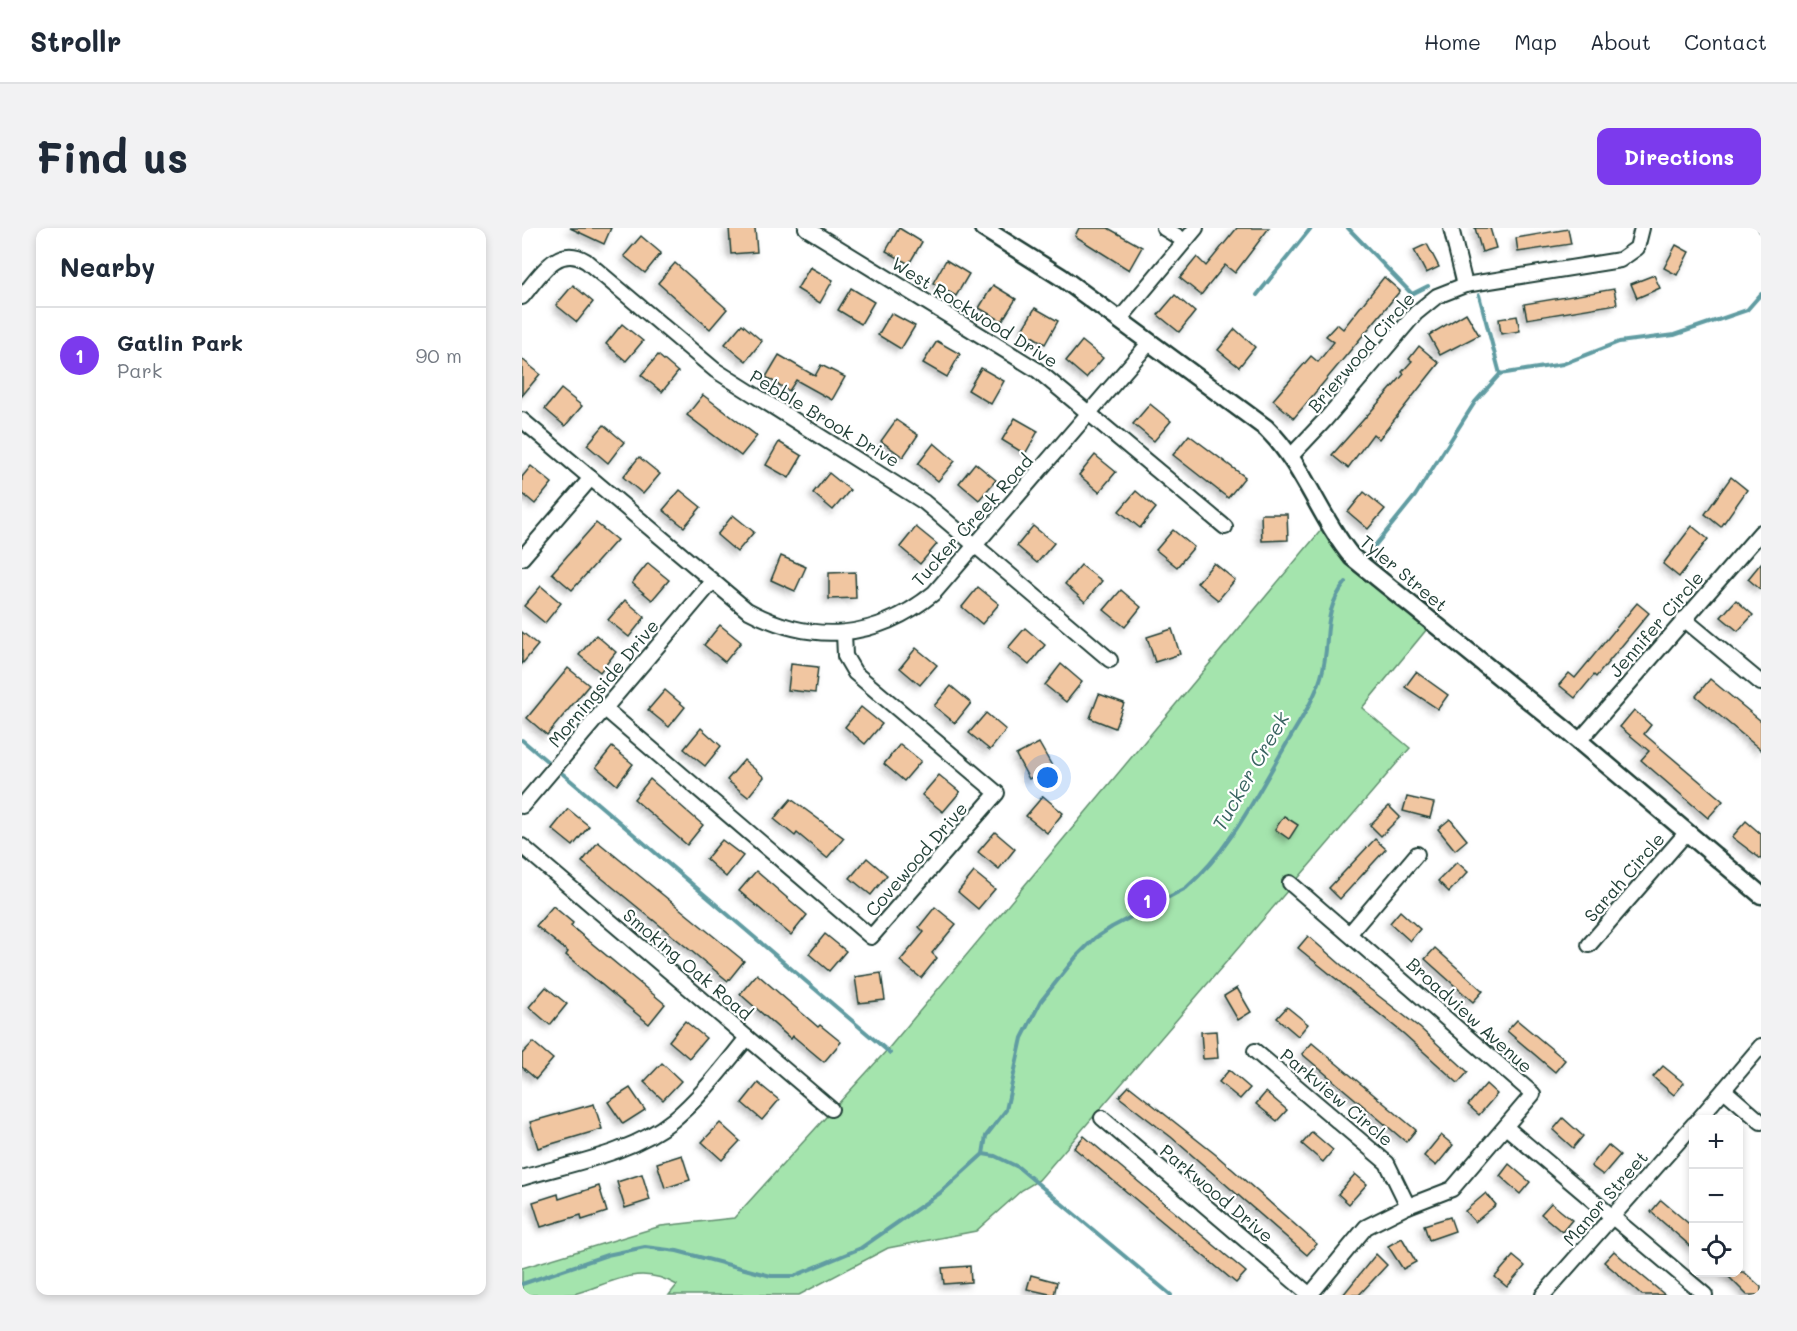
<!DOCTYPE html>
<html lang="en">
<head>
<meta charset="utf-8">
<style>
	body { margin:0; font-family:Mali,sans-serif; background:#f2f2f3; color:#1f2937 }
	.controls { position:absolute; right:18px; bottom:18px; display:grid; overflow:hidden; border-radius:12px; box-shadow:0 3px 9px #0003 }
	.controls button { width:54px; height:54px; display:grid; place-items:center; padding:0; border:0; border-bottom:2px solid #e0e1e3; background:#fff; color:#1f2937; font:30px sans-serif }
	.you { position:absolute; left:526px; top:550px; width:21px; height:21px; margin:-15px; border:4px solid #fff; border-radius:50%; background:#1a73e8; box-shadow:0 0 0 9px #1a73e833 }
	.badge { display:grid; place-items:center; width:39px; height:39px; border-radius:50%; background:#7c3aed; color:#fff; font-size:20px; font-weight:700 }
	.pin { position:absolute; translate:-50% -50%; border:3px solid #fff; box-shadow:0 2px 6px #0006 }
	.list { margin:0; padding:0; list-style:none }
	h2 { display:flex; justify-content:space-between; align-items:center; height:78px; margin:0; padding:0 24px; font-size:26px }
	h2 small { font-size:20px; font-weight:400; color:#747a83 }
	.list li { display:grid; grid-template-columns:39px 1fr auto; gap:18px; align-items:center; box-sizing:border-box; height:96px; padding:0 24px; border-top:2px solid #e0e1e3 }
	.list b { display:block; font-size:22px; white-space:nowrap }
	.list p { margin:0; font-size:20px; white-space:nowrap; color:#747a83 }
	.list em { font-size:20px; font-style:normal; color:#747a83 }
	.icon { flex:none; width:33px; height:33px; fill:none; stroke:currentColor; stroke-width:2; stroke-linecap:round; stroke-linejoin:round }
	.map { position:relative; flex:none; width:1239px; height:1067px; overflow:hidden; border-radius:12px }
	header { display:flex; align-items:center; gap:36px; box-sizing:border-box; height:84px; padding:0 30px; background:#fff; border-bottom:2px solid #e0e1e3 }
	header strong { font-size:28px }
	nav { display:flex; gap:33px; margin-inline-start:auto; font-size:21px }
	.intro { display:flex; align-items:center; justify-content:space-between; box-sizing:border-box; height:144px; padding:0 36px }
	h1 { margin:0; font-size:42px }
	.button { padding:15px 27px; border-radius:12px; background:#7c3aed; color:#fff; font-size:21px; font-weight:700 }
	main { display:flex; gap:36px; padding:0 36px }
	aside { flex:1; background:#fff; border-radius:12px; box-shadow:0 3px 9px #0003 }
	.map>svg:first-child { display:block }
</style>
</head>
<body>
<header>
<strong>Strollr</strong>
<nav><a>Home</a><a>Map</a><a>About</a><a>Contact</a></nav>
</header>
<div class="intro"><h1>Find us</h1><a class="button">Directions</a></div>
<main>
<aside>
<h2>Nearby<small></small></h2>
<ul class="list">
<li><span class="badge">1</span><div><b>Gatlin Park</b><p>Park</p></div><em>90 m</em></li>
</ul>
</aside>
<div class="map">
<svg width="1239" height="1067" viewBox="0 0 1239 1067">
	<defs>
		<filter id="shadow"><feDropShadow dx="-3.5" dy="3.5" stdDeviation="3" flood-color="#0004"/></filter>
	</defs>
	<rect width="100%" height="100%" fill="#fff"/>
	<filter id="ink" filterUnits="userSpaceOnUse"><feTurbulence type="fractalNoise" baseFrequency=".0167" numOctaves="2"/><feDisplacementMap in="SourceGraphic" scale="12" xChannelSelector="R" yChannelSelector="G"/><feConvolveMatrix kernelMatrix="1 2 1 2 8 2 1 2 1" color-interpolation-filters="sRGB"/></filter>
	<g filter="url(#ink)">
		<!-- green -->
		<path fill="#a4e4ad" stroke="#629070" stroke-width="1.5" d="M800,301l23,35 82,65 -65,79 48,40 -371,432 -17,10 -46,41 -88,17 -89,47h-130l8,-10c-39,-23 -66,-1 -103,9 -16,1 -36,1 -52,1v-27l139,-42 73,-8 154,-169z"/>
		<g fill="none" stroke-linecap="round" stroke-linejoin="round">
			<!-- stream -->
			<g stroke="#619ca2" stroke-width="4">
				<polyline points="826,0 890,66 906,58"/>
				<polyline points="735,67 789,0"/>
				<polyline points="957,67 978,146"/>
				<polyline points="847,325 893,268 953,174 978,146 1041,136 1097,114 1152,107 1225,82 1239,66"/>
				<polyline points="0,512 26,534"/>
				<polyline points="41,546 368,825"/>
				<polyline points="461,926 473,928 496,939 649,1067"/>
				<path d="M0,1056l85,-29 38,-8 32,4 94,25h23l67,-28 79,-55 43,-39 3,-18 20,-26 16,-72 19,-37 35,-44 19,-19 17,-11 74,-39c43,-37 69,-90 97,-138 13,-23 30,-47 38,-73 11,-36 -1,-63 25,-95"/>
			</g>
		</g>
		<!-- building -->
		<g fill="#f1c6a1" stroke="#1f3d34" stroke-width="1.5" filter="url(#shadow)">
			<polygon points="48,0 89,0 82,16"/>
			<polygon points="207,0 233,0 235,24 209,26"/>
			<polygon points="377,0 400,14 387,36 364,23"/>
			<polygon points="557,0 586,0 620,19 607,42 553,8"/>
			<polygon points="715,0 747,0 713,45 703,37 679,67 658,50 675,29 684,38"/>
			<polygon points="953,0 968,0 974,20 960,24"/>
			<polygon points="1046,1 1049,16 996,24 994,10"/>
			<polygon points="119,8 139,25 123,45 102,28"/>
			<polygon points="905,16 917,39 904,45 892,22"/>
			<polygon points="1154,17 1167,24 1155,47 1142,40"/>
			<polygon points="424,32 447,46 434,68 411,55"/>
			<polygon points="153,35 205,81 188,101 136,55"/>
			<polygon points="288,39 311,52 298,75 275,61"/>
			<polygon points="1132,47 1138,60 1115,70 1109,56"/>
			<polygon points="862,49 878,63 772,190 751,172 789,128 796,134 812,114 804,108 815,96 821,101"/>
			<polygon points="51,57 71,74 55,94 34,77"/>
			<polygon points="471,57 494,71 480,93 457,80"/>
			<polygon points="329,60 352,74 339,96 316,82"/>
			<polygon points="1092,61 1095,76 1005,91 1002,76"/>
			<polygon points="653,67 673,84 657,104 636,87"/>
			<polygon points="513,80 536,93 523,116 500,102"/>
			<polygon points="369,85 393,98 379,121 356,107"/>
			<polygon points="944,85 957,107 918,127 907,107"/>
			<polygon points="995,88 998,103 979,106 977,91"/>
			<polygon points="100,96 121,113 104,133 84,116"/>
			<polygon points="220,96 240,113 224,133 203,116"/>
			<polygon points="713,101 733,119 717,139 696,122"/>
			<polygon points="415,113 438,126 425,149 401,135"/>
			<polygon points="560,113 581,130 564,150 544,133"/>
			<polygon points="897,118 917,135 857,211 851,206 826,240 810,227 882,146 880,144 890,133 887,131"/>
			<polygon points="136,127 156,144 140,164 119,147"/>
			<polygon points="257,127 293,148 299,137 323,149 310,172 274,152 267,163 244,149"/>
			<polygon points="0,131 18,146 0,168"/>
			<polygon points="459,140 482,153 469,176 446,162"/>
			<polygon points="39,161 60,178 43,198 23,181"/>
			<polygon points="181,167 235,208 219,228 165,187"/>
			<polygon points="628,176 649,193 632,213 611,196"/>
			<polygon points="493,190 516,203 503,226 480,212"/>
			<polygon points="374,192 396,207 381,229 359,213"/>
			<polygon points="82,197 102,214 86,235 65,217"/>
			<polygon points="667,207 723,249 706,270 651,227"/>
			<polygon points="257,214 280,228 267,250 244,237"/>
			<polygon points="412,215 433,233 416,253 396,236"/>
			<polygon points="573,227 594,244 577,264 557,247"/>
			<polygon points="117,229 138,246 121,266 101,249"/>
			<polygon points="453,235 474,252 457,272 437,255"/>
			<polygon points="9,238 30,255 13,276 0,265 0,249"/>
			<polygon points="307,245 328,262 311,282 291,265"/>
			<polygon points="1209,249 1225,262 1199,299 1183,286"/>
			<polygon points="158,262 179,279 162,299 141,282"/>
			<polygon points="614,263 634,280 618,300 597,283"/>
			<polygon points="842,264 863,281 846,301 826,284"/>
			<polygon points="739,286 765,286 766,312 740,313"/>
			<polygon points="211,287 232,304 215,324 195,307"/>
			<polygon points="74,295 95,312 50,362 30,345"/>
			<polygon points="511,298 532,315 515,335 495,318"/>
			<polygon points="1170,298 1186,311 1157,349 1141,336"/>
			<polygon points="394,299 415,316 398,336 378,319"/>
			<polygon points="651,302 672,319 655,339 634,322"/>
			<polygon points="259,328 284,339 273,363 249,352"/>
			<polygon points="126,335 147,352 130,372 110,355"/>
			<polygon points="692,335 713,352 696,372 675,355"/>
			<polygon points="1239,335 1239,362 1226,351"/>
			<polygon points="559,337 580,353 563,374 543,356"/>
			<polygon points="333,344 334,370 307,371 307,345"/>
			<polygon points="19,358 39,375 23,395 2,378"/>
			<polygon points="456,359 477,376 460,396 440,379"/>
			<polygon points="599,362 619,379 603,399 582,382"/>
			<polygon points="103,372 123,389 107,409 86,392"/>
			<polygon points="1214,372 1231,387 1216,403 1199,389"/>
			<polygon points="1115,375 1127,385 1074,449 1072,447 1053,470 1037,457 1047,445 1053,450"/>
			<polygon points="198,397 219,414 203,434 182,417"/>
			<polygon points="503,400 523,417 507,437 486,420"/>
			<polygon points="650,401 658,426 633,434 625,409"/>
			<polygon points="0,404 16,417 0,436"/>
			<polygon points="74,407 94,424 78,444 57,427"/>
			<polygon points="394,420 415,437 398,457 378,440"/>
			<polygon points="269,436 296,439 293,465 266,462"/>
			<polygon points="539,436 560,454 544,474 523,457"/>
			<polygon points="46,440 67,457 25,507 5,490"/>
			<polygon points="894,444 926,467 916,481 883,459"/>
			<polygon points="1188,451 1239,493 1239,522 1174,468"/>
			<polygon points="429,458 449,475 433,495 412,478"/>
			<polygon points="143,462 163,479 147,499 126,482"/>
			<polygon points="577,466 602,475 593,500 568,490"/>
			<polygon points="339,479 360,496 343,516 323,499"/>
			<polygon points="1112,482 1129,497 1122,506 1201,573 1186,590 1119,532 1127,523 1098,499"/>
			<polygon points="464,485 484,502 468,522 447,505"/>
			<polygon points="179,500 199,518 183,538 162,521"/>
			<polygon points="517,515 530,538 507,551 494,527"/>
			<polygon points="378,516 399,533 382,553 362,536"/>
			<polygon points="90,519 111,536 95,557 74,539"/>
			<polygon points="222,532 242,549 226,569 205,552"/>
			<polygon points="417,547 438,564 421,584 400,567"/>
			<polygon points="128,551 181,597 165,617 112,571"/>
			<polygon points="521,568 541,585 525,605 504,588"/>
			<polygon points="885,569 912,575 908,590 881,583"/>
			<polygon points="269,571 322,610 305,630 275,605 273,608 252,591"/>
			<polygon points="867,578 878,589 859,608 848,597"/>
			<polygon points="46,581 67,598 51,618 30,601"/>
			<polygon points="762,588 776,597 767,611 753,601"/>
			<polygon points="928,591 945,612 933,622 916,601"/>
			<polygon points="1224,593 1239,606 1239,631 1210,609"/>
			<polygon points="473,604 493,621 477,641 456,624"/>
			<polygon points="853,611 864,621 818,671 807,660"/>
			<polygon points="200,612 221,628 204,649 184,631"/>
			<polygon points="76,614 222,733 206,753 60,634"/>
			<polygon points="345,630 365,647 349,667 328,650"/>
			<polygon points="935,634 946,644 927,664 916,653"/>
			<polygon points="234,643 285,687 269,707 217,663"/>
			<polygon points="452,644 473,661 456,681 436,664"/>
			<polygon points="31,678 51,695 49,698 143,776 127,796 44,727 46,724 14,698"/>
			<polygon points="413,679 434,696 410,725 415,730 399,750 378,733 402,704 397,699"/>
			<polygon points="878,683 898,701 888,713 868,695"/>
			<polygon points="303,706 324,723 307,743 287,726"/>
			<polygon points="786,708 840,755 898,800 946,844 936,855 882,806 776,720"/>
			<polygon points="913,720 961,763 951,774 903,731"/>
			<polygon points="359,745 363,772 337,775 333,749"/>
			<polygon points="235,746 296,799 298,797 319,814 302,834 271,808 269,811 218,766"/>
			<polygon points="24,759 45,776 28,797 7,779"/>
			<polygon points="715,760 729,784 716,792 702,768"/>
			<polygon points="765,779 786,796 776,808 755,790"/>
			<polygon points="995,792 1043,832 1033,844 985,803"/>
			<polygon points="163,793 184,810 167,830 147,813"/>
			<polygon points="694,803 696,830 681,831 679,804"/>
			<polygon points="11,814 31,831 14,851 0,839 0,826"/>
			<polygon points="790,815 894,902 884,914 780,826"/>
			<polygon points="140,835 159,853 141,872 122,854"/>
			<polygon points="1141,838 1162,855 1152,867 1131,849"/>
			<polygon points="707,842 728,860 718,871 697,854"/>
			<polygon points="236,855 257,872 240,892 220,875"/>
			<polygon points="964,856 975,866 957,887 946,877"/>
			<polygon points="607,858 693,926 795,1016 785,1027 649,909 597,869"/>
			<polygon points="108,860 123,882 101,896 86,874"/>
			<polygon points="744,864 765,882 755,893 734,876"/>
			<polygon points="72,876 80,901 16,920 8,894"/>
			<polygon points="1041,890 1061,908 1051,920 1031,902"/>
			<polygon points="198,895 218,913 200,932 180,914"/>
			<polygon points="790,904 811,922 801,934 780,916"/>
			<polygon points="919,907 931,917 914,938 902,928"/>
			<polygon points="562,908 724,1044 714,1055 552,920"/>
			<polygon points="1086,917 1098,927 1081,947 1069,938"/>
			<polygon points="160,927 168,952 143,960 135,935"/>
			<polygon points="987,936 1008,954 998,966 978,948"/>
			<polygon points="120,946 128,972 103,980 95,954"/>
			<polygon points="833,946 845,956 827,976 816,966"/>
			<polygon points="77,958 85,984 60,992 59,987 19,999 11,974 36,966 37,971"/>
			<polygon points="964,965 974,977 953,994 943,983"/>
			<polygon points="1139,972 1172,1000 1172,1021 1129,984"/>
			<polygon points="1029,975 1050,992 1040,1004 1019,986"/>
			<polygon points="928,989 933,1003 907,1012 902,997"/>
			<polygon points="880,1010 894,1034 881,1041 866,1018"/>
			<polygon points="1092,1023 1112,1041 1143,1067 1120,1067 1112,1060 1082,1034"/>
			<polygon points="854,1026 865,1037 837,1067 821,1067"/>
			<polygon points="991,1028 1003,1038 985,1059 973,1049"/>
			<polygon points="448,1038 449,1054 422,1056 420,1040"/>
			<polygon points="1202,1044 1222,1044 1239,1059 1239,1067 1225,1067"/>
			<polygon points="509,1047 535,1054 532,1067 505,1061"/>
		</g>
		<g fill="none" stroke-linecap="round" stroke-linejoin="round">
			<defs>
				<g id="minor">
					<polyline points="284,0 515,142 703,299"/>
					<polyline points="642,0 663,13"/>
					<polyline points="929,0 943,57"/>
					<path d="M0,69c17,-20 35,-54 64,-36l129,109 209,132 186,158"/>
					<polyline points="597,92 674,0"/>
					<path d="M0,192l225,190c65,35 129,30 187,-17l216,-251"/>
					<polyline points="769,228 803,192 894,85 915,68 943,57 1098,32 1115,20 1120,0"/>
					<polyline points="0,330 69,250"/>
					<polyline points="1162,391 1239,455"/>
					<polyline points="83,481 349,709 475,565 333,445 323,428 322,405"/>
					<polyline points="1057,513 1239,304"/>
					<polyline points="0,578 190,354"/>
					<polyline points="0,618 309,881"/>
					<polyline points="828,705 895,626"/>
					<polyline points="1067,717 1165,604"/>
					<polyline points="733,823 865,935 886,978"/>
					<polyline points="1202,862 1239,894"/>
					<polyline points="580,890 788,1067 844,999 886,978 930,961 1011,866 768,655"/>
					<polyline points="1176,892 1239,818"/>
					<polyline points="985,900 1183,1067"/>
					<path d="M0,950c50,-15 109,-24 151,-58 28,-23 51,-54 74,-82"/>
					<polyline points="1021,1067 1172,896"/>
				</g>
				<path id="tertiary" d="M461,0l78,49 205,151c38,37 53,89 86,129l227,184 182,154"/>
			</defs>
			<!-- minor casing -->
			<use href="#minor" stroke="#1f3d34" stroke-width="18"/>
			<!-- tertiary casing -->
			<use href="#tertiary" stroke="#1f3d34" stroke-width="21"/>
			<!-- minor -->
			<use href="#minor" stroke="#fff" stroke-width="14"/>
			<!-- tertiary -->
			<use href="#tertiary" stroke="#fff" stroke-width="16"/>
			<!-- rail -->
			<polyline stroke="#1f3d34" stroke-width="4" stroke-dasharray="9 4.5" stroke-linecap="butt" points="1237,0 1239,4"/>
		</g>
	</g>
	<g text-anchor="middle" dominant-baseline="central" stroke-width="4.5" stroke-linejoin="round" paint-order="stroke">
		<!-- street labels -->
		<g font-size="18" fill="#1f3d34" stroke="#fff">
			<text transform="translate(453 84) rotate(32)">West Rockwood Drive</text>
			<text transform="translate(839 124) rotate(-49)">Brierwood Circle</text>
			<text transform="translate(303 190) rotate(31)">Pebble Brook Drive</text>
			<text transform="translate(450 292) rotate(-48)">Tucker Creek Road</text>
			<text transform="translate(882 345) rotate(40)">Tyler Street</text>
			<text transform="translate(1134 396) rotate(-49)">Jennifer Circle</text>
			<text transform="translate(81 455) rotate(-50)">Morningside Drive</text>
			<text transform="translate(394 631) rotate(-49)">Covewood Drive</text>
			<text transform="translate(1102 649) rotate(-49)">Sarah Circle</text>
			<text transform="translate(166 736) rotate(40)">Smoking Oak Road</text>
			<text transform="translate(948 787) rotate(42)">Broadview Avenue</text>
			<text transform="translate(815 869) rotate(40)">Parkview Circle</text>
			<text transform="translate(695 965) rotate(40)">Parkwood Drive</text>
			<text transform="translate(1083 970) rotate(-49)">Manor Street</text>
		</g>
		<!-- water labels -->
		<g font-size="20" font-style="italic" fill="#3a6462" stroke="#fff">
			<text transform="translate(728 543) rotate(-60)">Tucker Creek</text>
		</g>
	</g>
</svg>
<div class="controls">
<button>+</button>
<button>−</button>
<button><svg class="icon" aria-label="locate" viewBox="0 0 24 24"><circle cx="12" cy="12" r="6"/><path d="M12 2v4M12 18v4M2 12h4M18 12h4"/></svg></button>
</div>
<div class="you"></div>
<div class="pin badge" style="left:625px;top:671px">1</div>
</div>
</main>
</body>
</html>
